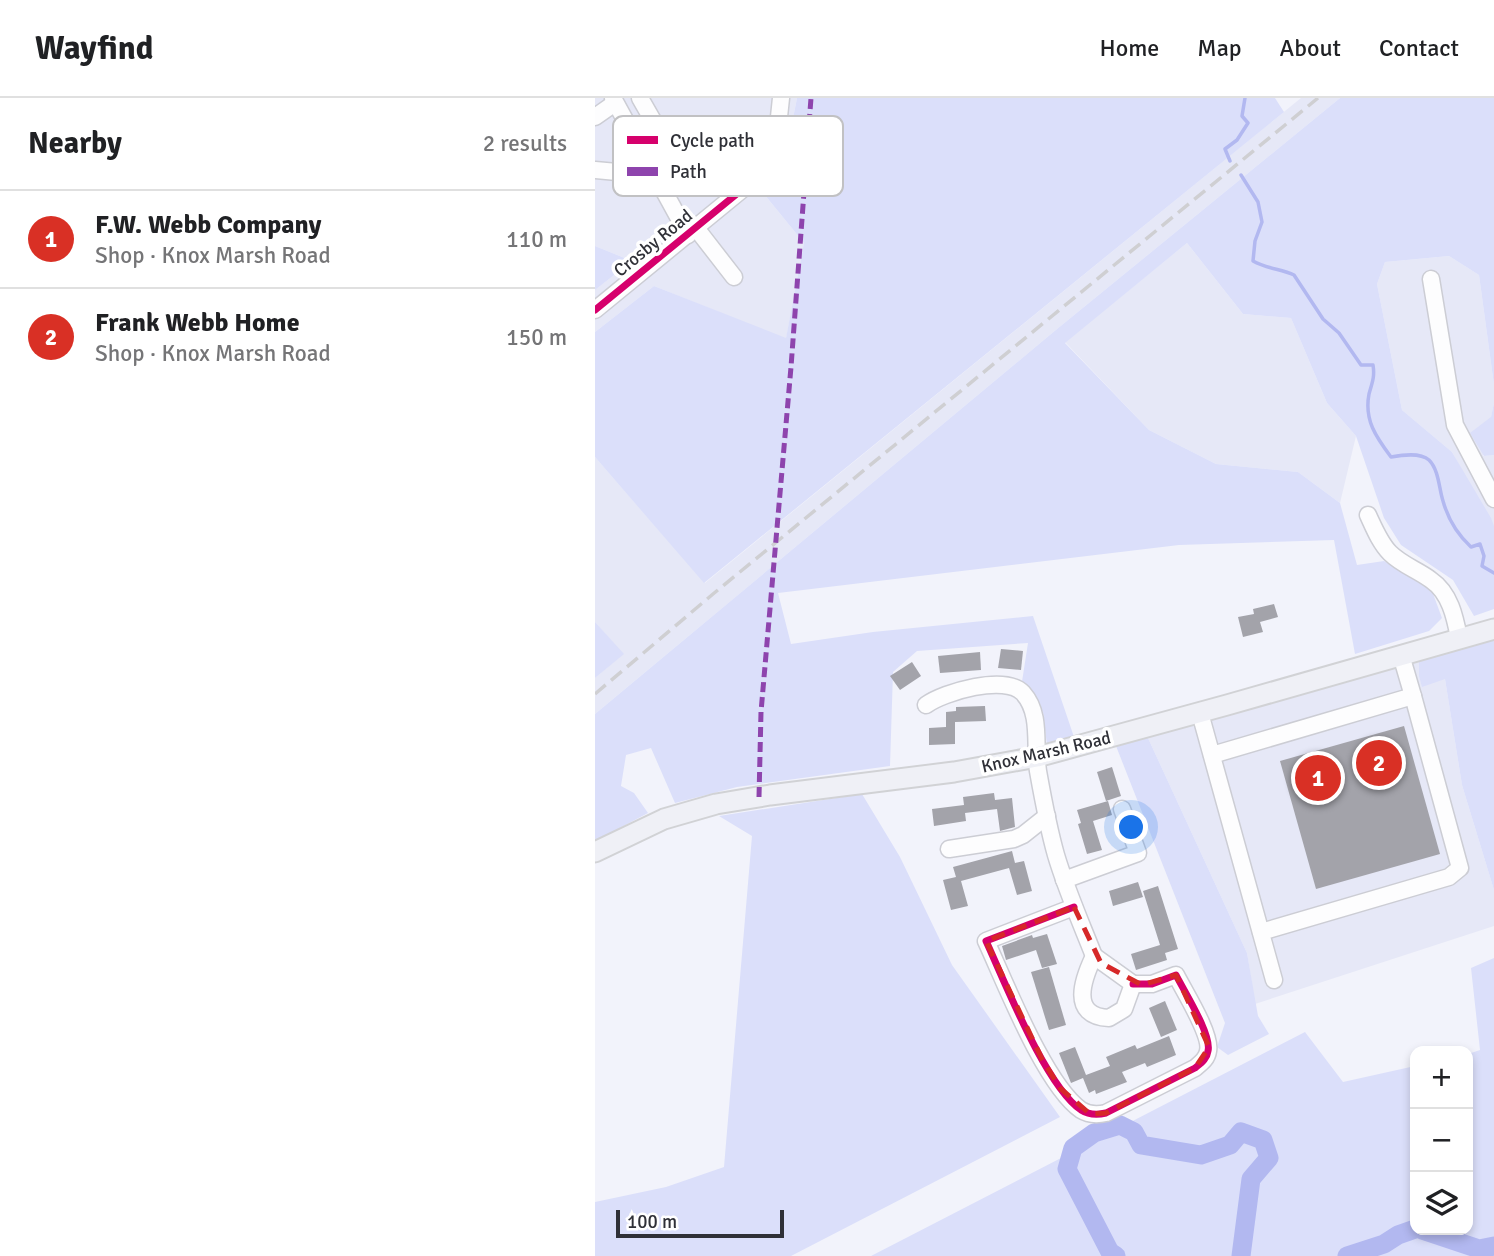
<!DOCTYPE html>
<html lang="en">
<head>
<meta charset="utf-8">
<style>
	body { margin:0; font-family:Signika,sans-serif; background:#f6f6f6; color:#202124 }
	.controls { position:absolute; right:21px; bottom:21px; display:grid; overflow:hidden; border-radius:14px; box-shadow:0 4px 10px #0003 }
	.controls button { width:63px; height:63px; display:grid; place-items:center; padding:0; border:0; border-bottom:2px solid #e0e0e0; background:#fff; color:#202124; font:35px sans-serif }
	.scale { position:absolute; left:21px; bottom:18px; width:168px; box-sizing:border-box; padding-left:7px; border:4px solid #2f3037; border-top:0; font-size:19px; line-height:24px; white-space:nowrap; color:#2f3037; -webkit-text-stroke:5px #fff; paint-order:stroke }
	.you { position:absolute; left:537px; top:730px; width:24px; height:24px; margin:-18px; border:5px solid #fff; border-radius:50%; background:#1a73e8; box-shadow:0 0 0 10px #1a73e833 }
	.badge { display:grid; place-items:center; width:46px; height:46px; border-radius:50%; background:#d93025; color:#fff; font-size:23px; font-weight:700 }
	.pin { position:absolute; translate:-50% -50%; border:4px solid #fff; box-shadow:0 2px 7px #0006 }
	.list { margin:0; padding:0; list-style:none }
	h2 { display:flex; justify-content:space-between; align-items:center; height:91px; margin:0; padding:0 28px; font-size:30px }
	h2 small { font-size:23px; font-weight:400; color:#757577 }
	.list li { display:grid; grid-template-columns:46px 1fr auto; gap:21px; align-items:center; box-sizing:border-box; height:98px; padding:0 28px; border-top:2px solid #e0e0e0 }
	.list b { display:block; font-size:26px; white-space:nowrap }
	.list p { margin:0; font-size:23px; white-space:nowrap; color:#757577 }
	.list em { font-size:23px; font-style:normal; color:#757577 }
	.icon { flex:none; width:38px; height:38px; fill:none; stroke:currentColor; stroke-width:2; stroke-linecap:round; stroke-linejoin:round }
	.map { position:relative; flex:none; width:899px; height:1158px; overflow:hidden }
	header { display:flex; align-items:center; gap:42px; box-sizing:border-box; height:98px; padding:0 35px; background:#fff; border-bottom:2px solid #e0e0e0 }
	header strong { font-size:33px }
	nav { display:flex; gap:38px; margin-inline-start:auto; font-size:24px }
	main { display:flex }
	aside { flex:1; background:#fff }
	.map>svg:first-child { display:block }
</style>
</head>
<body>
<header>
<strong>Wayfind</strong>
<nav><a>Home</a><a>Map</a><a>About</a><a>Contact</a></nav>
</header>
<main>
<aside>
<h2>Nearby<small>2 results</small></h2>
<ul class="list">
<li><span class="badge">1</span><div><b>F.W. Webb Company</b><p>Shop · Knox Marsh Road</p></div><em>110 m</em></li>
<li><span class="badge">2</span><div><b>Frank Webb Home</b><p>Shop · Knox Marsh Road</p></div><em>150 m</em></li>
</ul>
</aside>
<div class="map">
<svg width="899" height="1158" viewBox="0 0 899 1158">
	<rect width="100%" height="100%" fill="#f2f3fb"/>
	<!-- built -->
	<g fill="#e6e8f7">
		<polygon points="0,0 202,0 189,66 169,96 209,145 191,241 59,188 0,234 0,192 37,163 0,148"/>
		<polygon points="706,0 745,0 462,231 0,616 0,580 28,556 0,524 0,359 110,485"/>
		<polygon points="592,145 648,216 696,220 732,305 761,338 745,405 703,374 621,366 554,332 470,244"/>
		<polygon points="854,158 884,177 899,287 899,305 888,358 899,357 899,429 857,354 807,312 782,186 790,164"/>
		<polygon points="824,561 824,578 850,581 867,687 899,792 899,828 660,906 652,855 553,640"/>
	</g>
	<!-- green -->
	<g fill="#dbdffa">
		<polygon points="202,0 680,0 689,14 109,485 0,359 0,234 59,188 191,240 209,145 169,96 189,66"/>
		<polygon points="745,0 899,0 899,287 884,177 854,158 790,164 782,186 807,312 857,354 896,420 899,428 899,511 879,518 858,482 806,447 789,420 761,338 732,305 696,220 648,216 592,145 470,245 554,332 621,366 703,374 745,405 762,467 789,463 837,493 847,520 834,533 760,556 739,442 584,447 183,495 196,546 278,534 438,518 479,639 452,647 448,614 426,590 433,545 322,553 298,574 295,668 142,689 80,705 56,650 31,657 26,688 39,695 53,715 0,743 0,616 462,231"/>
		<polygon points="0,148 37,163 0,192"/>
		<polygon points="899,305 899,357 889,358 875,335 896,319"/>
		<polygon points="0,524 29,556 0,580"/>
		<polygon points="899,541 899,792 867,687 850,581 827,589 824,578 824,561"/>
		<polygon points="553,640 652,855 663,918 674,936 633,957 622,949 630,925 521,648"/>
		<polygon points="267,696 305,759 357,867 465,1019 196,1158 0,1158 0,1104 71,1089 129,1069 157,738 124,718"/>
		<polygon points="899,860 899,1158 276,1158 710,934 748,984 820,968 820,1132 873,1132 873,956 885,952 876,870"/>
	</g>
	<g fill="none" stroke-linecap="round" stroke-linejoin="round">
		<!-- stream -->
		<g stroke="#b2b8f0" stroke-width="3.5">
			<polyline points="635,63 630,51 642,42 653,25 647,18 650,0"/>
			<path d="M646,77l17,27 4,20 -7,19 -2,20c14,8 29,8 41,14l29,44 16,14 22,32h12c2,12 -1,18 -4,29 -5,26 7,43 22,63 11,-2 29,-5 38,3 10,10 10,29 14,41 5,18 15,34 28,46l9,-3 4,12 -2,10 12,7"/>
		</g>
		<!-- river -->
		<g stroke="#b2b8f0" stroke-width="19">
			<polyline points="827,1132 884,1151 899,1148"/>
			<polyline points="521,1158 515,1154 472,1071 478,1050 499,1035 525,1027 539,1034 546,1047 606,1057 635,1047 646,1034 668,1042 674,1060 656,1081 646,1158"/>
			<polyline points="752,1158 789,1146 803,1137 820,1131"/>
		</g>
	</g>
	<!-- building -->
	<g fill="#a3a3aa">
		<polygon points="679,506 683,519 665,524 668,534 648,539 643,519 659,516 658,511"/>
		<polygon points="406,551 428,553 426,572 403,570"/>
		<polygon points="385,554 386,572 345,575 343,558"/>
		<polygon points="317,564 326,578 305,592 295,578"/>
		<polygon points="390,608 391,623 360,624 360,646 334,647 334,630 351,629 351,614 361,613 361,609"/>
		<polygon points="809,628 845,756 721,791 685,663"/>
		<polygon points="517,669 526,698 511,703 502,674"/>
		<polygon points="399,695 400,702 417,700 420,729 405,733 402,711 370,715 371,723 339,728 337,711 369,707 368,699"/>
		<polygon points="513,703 517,717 498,723 507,752 492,756 483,726 486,725 482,712"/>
		<polygon points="417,753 420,765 429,763 437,793 422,797 414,770 366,783 373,808 356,812 348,782 361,779 358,769"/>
		<polygon points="543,784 548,799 518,808 514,793"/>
		<polygon points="563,788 583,851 570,855 572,862 541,872 536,856 565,847 548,793"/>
		<polygon points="452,836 462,866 447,870 441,852 411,862 407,848 437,837 438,840"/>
		<polygon points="454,869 471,927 454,932 436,874"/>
		<polygon points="570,903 582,932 566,939 554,910"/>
		<polygon points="574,938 581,957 552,969 550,965 527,974 532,984 501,996 500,992 494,995 488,980 476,985 464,955 480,949 491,977 515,968 511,959 540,947 542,951"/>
	</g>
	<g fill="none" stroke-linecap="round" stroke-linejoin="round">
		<defs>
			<g id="minor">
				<polyline points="18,0 93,137"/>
				<polyline points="45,0 88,75 67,88"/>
				<polyline points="0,19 20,5"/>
				<polyline points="0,72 22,74 51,59"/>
				<polyline points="101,130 139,179"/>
				<polyline points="836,181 860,327 899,401"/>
				<polyline points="0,212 166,76 180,57 186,0"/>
				<path d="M773,417c6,13 12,28 22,38 12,12 28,17 41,27 19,13 24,37 28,58"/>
				<path d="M331,607c18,-13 79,-31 97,-12 19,21 11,53 15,78 5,28 10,56 18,84 10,34 25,68 38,101"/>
				<polyline points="605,615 679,882"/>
				<polyline points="617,657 818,598 806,557"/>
				<polyline points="354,751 419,741 428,737 452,718"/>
				<polyline points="469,782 543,755 527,711"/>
				<path d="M479,809l-88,34c19,41 59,144 95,169 8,5 16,5 25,3l89,-45c6,-5 12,-9 13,-17 4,-16 -24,-60 -32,-76l-24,9h-19"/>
				<polyline points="666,834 854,779 865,770 818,598"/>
				<path d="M499,858l39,28 -9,25 -15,9c-40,-2 -26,-39 -15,-62z"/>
			</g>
			<polyline id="major" points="0,754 69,721 121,706 175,697 359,674 442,659 632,607 899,531"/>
		</defs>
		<!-- minor casing -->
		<use href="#minor" stroke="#cccdd4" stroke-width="19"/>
		<!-- major casing -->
		<use href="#major" stroke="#d1d2d5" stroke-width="23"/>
		<!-- minor -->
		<use href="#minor" stroke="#fdfdfe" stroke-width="16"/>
		<!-- major -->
		<use href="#major" stroke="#eff0f6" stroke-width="19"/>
		<!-- rail -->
		<polyline stroke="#cfcfd2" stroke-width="3.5" stroke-dasharray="14 7" stroke-linecap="butt" points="0,596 118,496 723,0"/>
		<!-- quiet -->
		<polyline stroke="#8e44ad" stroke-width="5" stroke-dasharray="10 5" stroke-linecap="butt" points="164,699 166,614 196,269 216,0"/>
		<defs>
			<g id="cycleway">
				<polyline points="0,212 166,76 180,57 183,37"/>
				<path d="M479,809l-88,34c19,41 59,144 95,169 8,5 16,5 25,3l89,-45c6,-5 12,-9 13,-17 4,-16 -24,-60 -32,-76l-24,9h-19"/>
			</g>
		</defs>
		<!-- cycleway casing -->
		<use href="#cycleway" stroke="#fff" stroke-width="11"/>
		<!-- cycleway -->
		<use href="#cycleway" stroke="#d6006c" stroke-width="7"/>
	</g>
	<!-- marked area -->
	<path fill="none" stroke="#d62828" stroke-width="5" stroke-dasharray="14 9" stroke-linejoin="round" d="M479,809l27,56 41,22 34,-10 33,72 -14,21 -89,45 -16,1 -30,-26 -18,-29 -56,-118z"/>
	<g text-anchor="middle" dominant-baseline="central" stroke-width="7" stroke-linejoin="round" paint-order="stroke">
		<!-- street labels -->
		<g font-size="18" fill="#2f3037" stroke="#fff">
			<text transform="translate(58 145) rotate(-39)">Crosby Road</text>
			<text transform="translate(451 654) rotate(-13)">Knox Marsh Road</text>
		</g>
	</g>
	<!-- legend -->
	<rect x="18" y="18" width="230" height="80" rx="10" fill="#fff" stroke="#c1c1c3" stroke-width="2"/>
	<rect x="32" y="38" width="31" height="8" fill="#d6006c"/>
	<rect x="32" y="69" width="31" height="9" fill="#8e44ad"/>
	<g font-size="19" fill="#2f3037">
		<text x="75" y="49">Cycle path</text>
		<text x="75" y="80">Path</text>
	</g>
</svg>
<div class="controls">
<button>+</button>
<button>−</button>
<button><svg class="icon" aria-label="layers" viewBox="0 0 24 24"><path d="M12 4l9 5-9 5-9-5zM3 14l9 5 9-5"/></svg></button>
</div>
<div class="scale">100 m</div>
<div class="you"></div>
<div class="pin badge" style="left:723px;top:680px">1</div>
<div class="pin badge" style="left:784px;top:665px">2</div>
</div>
</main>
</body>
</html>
